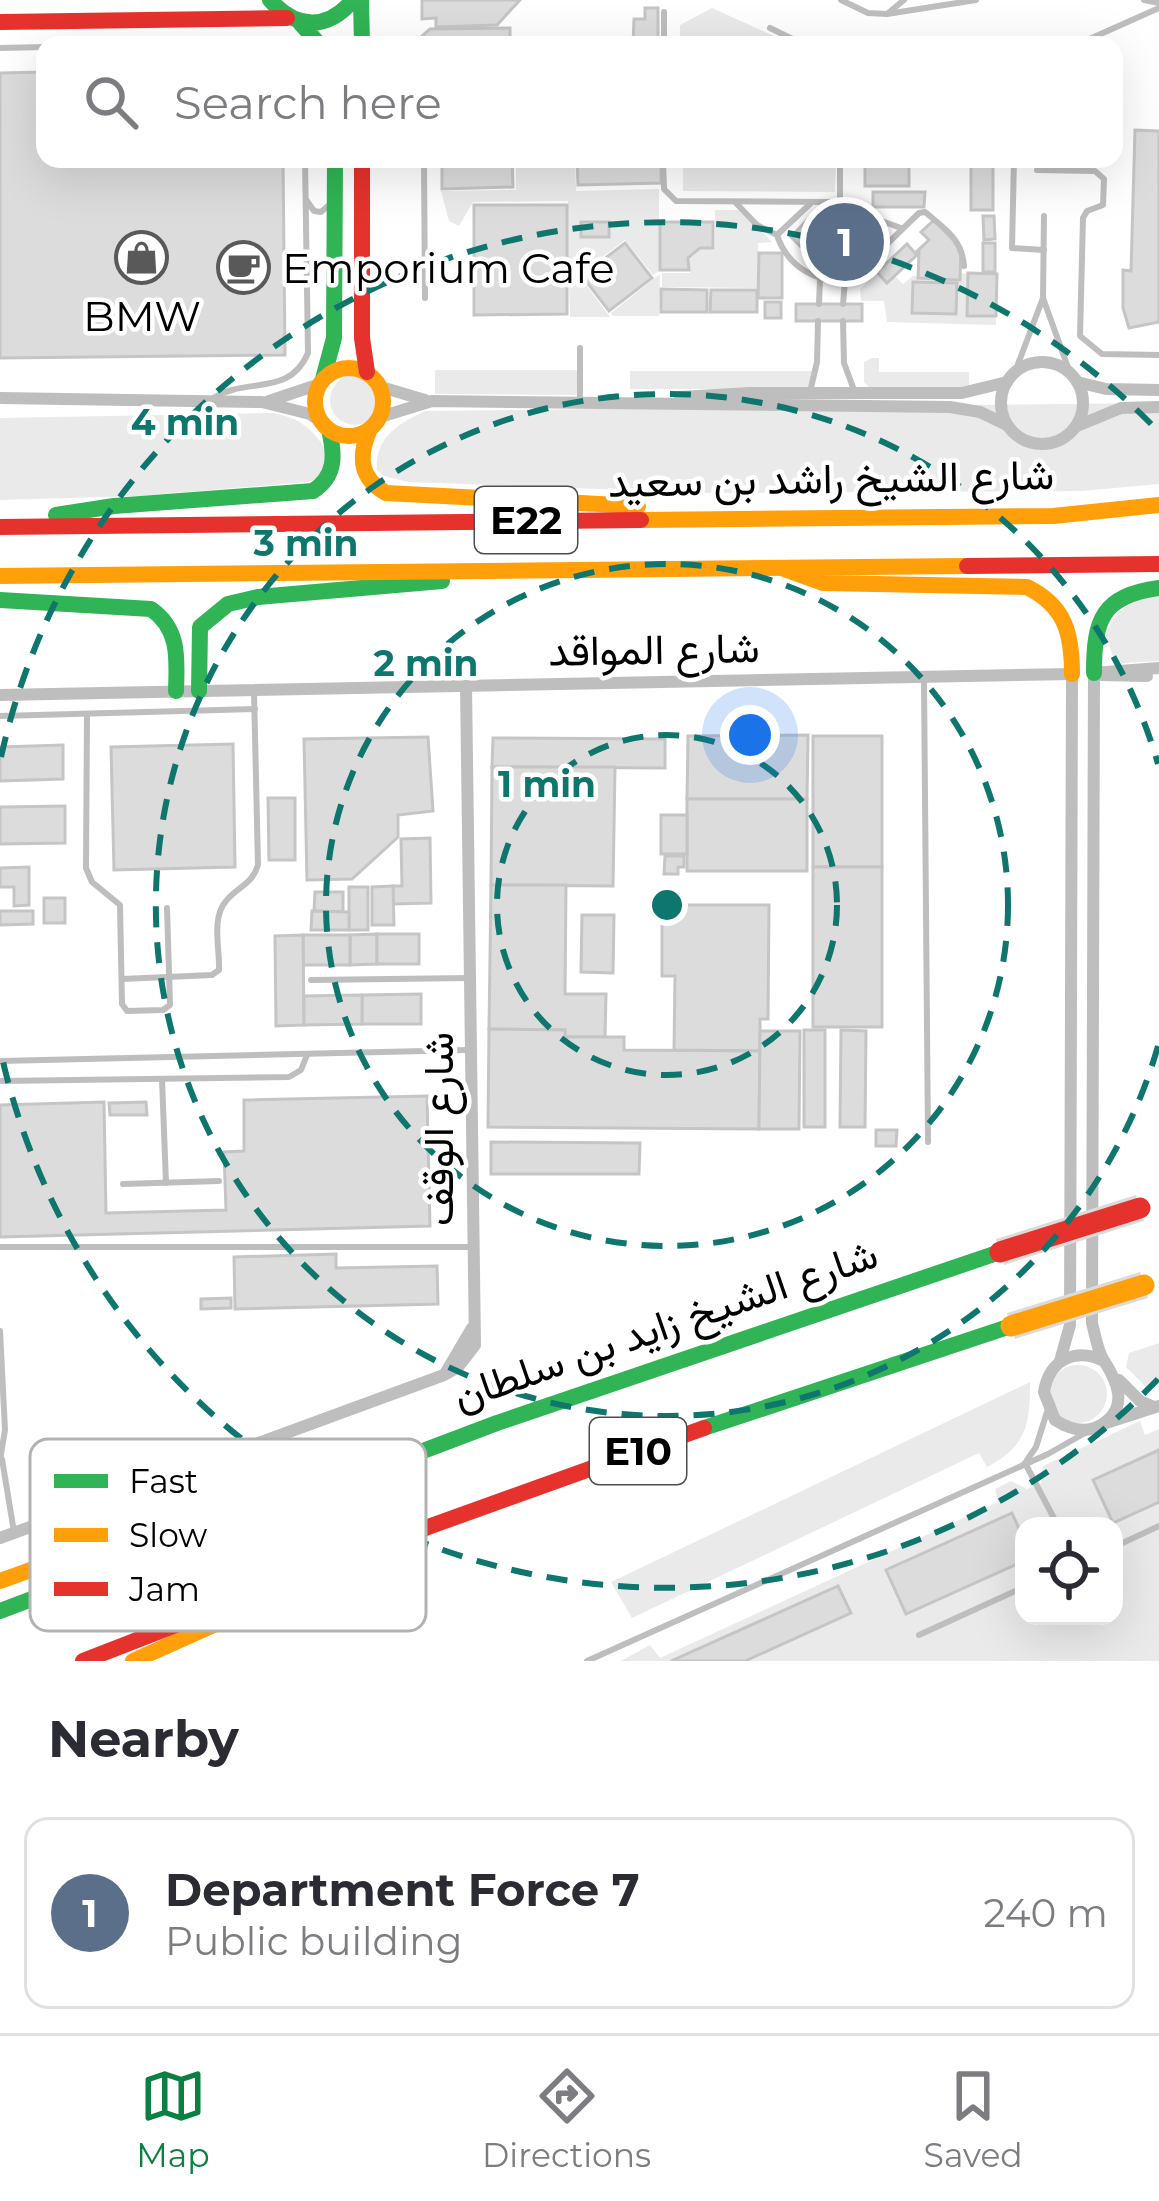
<!DOCTYPE html>
<html lang="en">
<head>
<meta charset="utf-8">
<style>
	body { margin:0; font-family:Montserrat,Vazirmatn,sans-serif; background:#f7f7f7; color:#2b2b33 }
	.controls { position:absolute; right:36px; bottom:36px; display:grid; overflow:hidden; border-radius:24px; box-shadow:0 12px 48px #0002 }
	.controls button { width:108px; height:108px; display:grid; place-items:center; padding:0; border:0; border-bottom:3px solid #e1e1e2; background:#fff; color:#2b2b33; font:60px sans-serif }
	.you { position:absolute; left:750px; top:735px; width:42px; height:42px; margin:-30px; border:9px solid #fff; border-radius:50%; background:#1a73e8; box-shadow:0 0 0 18px #1a73e833 }
	.badge { display:grid; place-items:center; width:78px; height:78px; border-radius:50%; background:#0b8043; color:#fff; font-size:39px; font-weight:700 }
	.pin { position:absolute; translate:-50% -50%; border:6px solid #fff; box-shadow:0 3px 12px #0006 }
	.list { margin:0; padding:0; list-style:none }
	h2 { display:flex; justify-content:space-between; align-items:center; height:156px; margin:0; padding:0 48px; font-size:51px }
	h2 small { font-size:39px; font-weight:400; color:#7c7c81 }
	.list li { display:grid; grid-template-columns:78px 1fr auto; gap:36px; align-items:center; box-sizing:border-box; height:192px; margin:0 24px 24px; padding:0 24px; border:3px solid #e1e1e2; border-radius:24px }
	.list b { display:block; font-size:45px; white-space:nowrap }
	.list p { margin:0; font-size:39px; white-space:nowrap; color:#7c7c81 }
	.list em { font-size:39px; font-style:normal; color:#7c7c81 }
	.icon { flex:none; width:66px; height:66px; fill:none; stroke:currentColor; stroke-width:2; stroke-linecap:round; stroke-linejoin:round }
	.map { position:relative; flex:none; width:1159px; height:1661px; overflow:hidden }
	.search { position:absolute; background:#fff; box-shadow:0 12px 48px #0002; left:36px; right:36px; top:36px; height:132px; display:flex; align-items:center; gap:30px; box-sizing:border-box; padding:0 42px; border-radius:24px; color:#7c7c81; font-size:45px }
	.sheet { height:372px; background:#fff }
	nav { display:flex; justify-content:space-around; align-items:center; box-sizing:border-box; height:168px; border-top:3px solid #e1e1e2; background:#fff; font-size:33px; color:#7c7c81 }
	nav a { display:grid; justify-items:center; gap:6px }
	nav .on { color:#0b8043 }
	.map>svg:first-child { display:block }
</style>
</head>
<body>
<div class="map">
<svg width="1159" height="1661" viewBox="0 0 1159 1661">
	<rect width="100%" height="100%" fill="#fff"/>
	<!-- green -->
	<g fill="#eaeaea" fill-rule="evenodd">
		<polygon points="712,8 794,45 680,45 680,25"/>
		<polygon points="516,159 575,159 576,191 659,189 659,271 653,275 625,240 568,283 568,201 473,202 459,226 449,221 441,191 516,190"/>
		<polygon points="683,159 836,159 835,192 683,191"/>
		<polygon points="715,210 741,210 772,242 758,243 758,288 662,287 662,273 690,273 690,259 701,249 715,249"/>
		<polygon points="877,272 887,283 896,277 903,284 913,276 959,280 960,274 968,273 967,316 996,316 996,325 887,322 884,301 861,301 860,289"/>
		<polygon points="660,274 659,316 613,316 611,313"/>
		<polygon points="580,277 610,317 570,317 569,285"/>
		<polygon points="872,358 879,358 879,372 969,372 969,388 870,388 864,382 864,362"/>
		<polygon points="435,370 576,370 582,376 582,388 576,395 435,394"/>
		<polygon points="630,371 814,371 814,383 806,389 630,389"/>
		<circle cx="355" cy="400" r="25"/>
		<path d="M1159,403v81l-77,7 -371,2 -303,-11 -24,-6 -7,-6c-3,-32 22,-47 48,-59z"/>
		<path d="M274,413c28,6 40,17 55,42l-4,19 -16,8 -171,14 -138,4v-82z"/>
		<path d="M1159,594v67l-37,2 -8,-4 -8,-22c8,-30 26,-35 53,-43z"/>
		<polygon points="1159,1343 1159,1384 1148,1389 1126,1367 1129,1353"/>
		<circle cx="1078" cy="1394" r="29"/>
		<path d="M1030,1382c0,42 -3,64 -43,85l-8,-14 -347,165 -21,-36z"/>
		<path d="M1140,1421l5,14 14,-6v232h-538l29,-16 10,13 338,-156 -3,-13 16,-8 16,8 14,-6 2,-17zM1024,1526h90v90h-90z"/>
	</g>
	<!-- building -->
	<g fill="#dcdcdc" stroke="#c5c5c5" stroke-width="3">
		<polygon points="422,0 520,0 497,25 436,27 436,18 422,19"/>
		<polygon points="645,8 658,8 658,45 633,45 634,19 645,19"/>
		<polygon points="510,28 510,45 422,45 422,36 430,29"/>
		<polygon points="45,72 45,159 283,159 285,355 0,358 0,73"/>
		<polygon points="1135,130 1159,131 1159,322 1129,328 1123,308 1123,270 1131,271"/>
		<polygon points="442,159 512,159 513,187 442,189"/>
		<polygon points="577,159 661,159 661,183 578,185"/>
		<rect x="865" y="159" width="44" height="27"/>
		<rect x="971" y="159" width="22" height="51"/>
		<polygon points="873,192 925,192 924,207 873,207"/>
		<polygon points="474,205 567,205 567,314 474,315"/>
		<polygon points="983,216 994,216 995,239 984,240"/>
		<polygon points="862,217 881,237 858,260 813,259 791,237 809,218 825,234 846,232"/>
		<polygon points="934,220 961,248 960,280 918,278 919,253 887,283 877,272 907,244 915,253 929,240 921,232"/>
		<rect x="581" y="222" width="28" height="15"/>
		<polygon points="660,222 713,222 713,248 700,248 688,258 689,270 660,270"/>
		<polygon points="625,243 652,278 609,311 582,276"/>
		<rect x="983" y="243" width="12" height="29"/>
		<polygon points="759,253 782,253 782,298 758,298"/>
		<polygon points="968,273 997,274 996,316 967,316"/>
		<polygon points="913,282 957,283 956,314 912,313"/>
		<polygon points="661,289 707,290 707,312 661,312"/>
		<polygon points="711,290 757,290 757,312 710,312"/>
		<rect x="765" y="302" width="16" height="16"/>
		<rect x="796" y="304" width="66" height="17"/>
		<polygon points="808,735 807,799 687,799 688,736"/>
		<rect x="813" y="736" width="69" height="131"/>
		<polygon points="428,737 433,811 398,815 398,837 352,879 307,880 304,739"/>
		<polygon points="493,738 665,739 665,768 492,767"/>
		<polygon points="233,744 235,867 114,870 111,747"/>
		<polygon points="63,745 63,779 0,781 0,747"/>
		<polygon points="492,767 615,767 613,886 491,885"/>
		<polygon points="268,798 295,798 295,860 269,860"/>
		<rect x="687" y="799" width="120" height="72"/>
		<polygon points="65,806 65,843 0,844 0,807"/>
		<rect x="661" y="815" width="26" height="39"/>
		<polygon points="430,838 431,903 393,904 393,886 402,886 401,839"/>
		<polygon points="665,856 684,856 684,867 678,867 678,874 664,874"/>
		<polygon points="29,867 29,905 14,906 14,887 0,887 0,868"/>
		<rect x="813" y="867" width="69" height="160"/>
		<polygon points="491,885 566,885 565,994 606,994 605,1037 565,1037 565,1030 489,1029"/>
		<polygon points="393,886 394,925 372,925 372,887"/>
		<rect x="349" y="887" width="19" height="43"/>
		<polygon points="315,892 343,892 343,912 314,911"/>
		<rect x="44" y="898" width="21" height="25"/>
		<polygon points="662,905 769,905 768,1019 760,1019 760,1051 674,1050 675,976 662,976"/>
		<polygon points="0,911 33,911 33,924 0,925"/>
		<polygon points="312,911 349,912 349,930 311,930"/>
		<polygon points="582,915 614,915 613,973 581,972"/>
		<polygon points="377,934 377,964 350,965 350,935"/>
		<rect x="377" y="934" width="42" height="30"/>
		<rect x="303" y="935" width="47" height="30"/>
		<polygon points="303,935 304,1025 276,1026 275,936"/>
		<polygon points="421,994 421,1024 362,1024 362,995"/>
		<polygon points="362,995 362,1024 304,1025 304,996"/>
		<polygon points="489,1029 565,1030 565,1037 624,1037 624,1050 760,1051 759,1129 488,1127"/>
		<rect x="804" y="1030" width="21" height="97"/>
		<polygon points="841,1030 866,1031 865,1127 840,1127"/>
		<polygon points="760,1031 800,1031 799,1129 759,1129"/>
		<polygon points="427,1096 430,1226 0,1237 0,1105 104,1102 106,1213 226,1210 224,1152 244,1151 244,1100"/>
		<polygon points="146,1102 147,1115 110,1115 109,1103"/>
		<polygon points="876,1130 897,1130 896,1146 876,1146"/>
		<polygon points="491,1142 640,1143 639,1174 491,1174"/>
		<polygon points="336,1254 336,1268 437,1266 438,1304 235,1309 234,1257"/>
		<polygon points="231,1298 231,1308 201,1309 201,1299"/>
		<polygon points="1159,1450 1159,1502 1113,1523 1093,1480"/>
		<polygon points="1012,1513 1024,1540 1024,1561 906,1614 886,1570"/>
		<polygon points="838,1586 851,1613 745,1661 671,1661"/>
	</g>
	<g fill="none" stroke-linecap="round" stroke-linejoin="round">
		<!-- lane -->
		<g stroke="#bebebe" stroke-width="6">
			<polyline points="841,0 868,13 887,14 904,0"/>
			<polyline points="1144,0 1159,3"/>
			<polyline points="887,14 976,0"/>
			<polyline points="770,28 805,45"/>
			<polyline points="664,45 664,12"/>
			<polyline points="1076,45 1159,8"/>
			<polyline points="0,48 45,47"/>
			<polyline points="424,159 425,298"/>
			<polyline points="663,159 664,189 676,201 829,202 901,228"/>
			<polyline points="1014,159 1012,248 1044,250"/>
			<polyline points="1037,170 1095,171 1104,179 1103,205 1087,211 1083,218 1080,336 1102,354 1159,355"/>
			<polyline points="307,201 314,211 321,212 328,206"/>
			<path d="M735,202l22,23 20,10c10,31 41,51 74,44l68,-66 6,-1c20,17 37,27 39,54"/>
			<polyline points="840,203 840,159"/>
			<polyline points="1044,216 1043,298 1070,373"/>
			<polyline points="777,235 810,204"/>
			<polyline points="819,304 820,279"/>
			<polyline points="843,304 845,281"/>
			<polyline points="843,321 844,363 854,390"/>
			<polyline points="1015,372 1043,298"/>
			<polyline points="810,392 817,362 818,321"/>
			<path d="M212,399c33,-23 77,-1 96,-46l-3,-194"/>
			<polyline points="580,402 580,348"/>
			<polyline points="924,681 928,1142"/>
			<polyline points="87,714 86,868 92,882 120,905 122,1004 127,1011 163,1010 170,1005 167,908"/>
			<polyline points="0,716 255,709"/>
			<path d="M122,979l90,-4 7,-5c1,-20 -8,-52 7,-69 12,-15 26,-16 32,-36l-4,-173"/>
			<polyline points="311,980 469,978"/>
			<polyline points="0,1061 468,1050"/>
			<polyline points="162,1079 166,1183"/>
			<polyline points="0,1081 289,1077 301,1070 307,1055"/>
			<polyline points="123,1184 219,1181"/>
			<polyline points="0,1247 470,1247"/>
			<polyline points="0,1331 5,1430 0,1460"/>
			<polyline points="2,1459 14,1532"/>
			<polyline points="1027,1460 1036,1447 1047,1412"/>
			<polyline points="1025,1463 1058,1526"/>
			<polyline points="1114,1547 1159,1526"/>
			<polyline points="919,1635 1024,1587"/>
			<polyline points="587,1661 1048,1454 1085,1433"/>
		</g>
		<!-- street -->
		<g stroke="#bebebe" stroke-width="12">
			<circle cx="1042" cy="403" r="41"/>
			<polyline points="1077,382 1106,389 1159,390"/>
			<polyline points="381,387 425,400"/>
			<polyline points="680,397 750,393 962,393 1007,382"/>
			<polyline points="0,398 262,402 310,414 320,421"/>
			<polyline points="269,401 320,384"/>
			<polyline points="380,417 432,401 950,407 980,412 1007,425"/>
			<polyline points="1077,426 1121,408 1159,407"/>
			<polyline points="1093,673 1159,668"/>
			<path d="M1094,673l-2,650c3,11 5,26 11,36 14,22 27,48 -2,66 -16,9 -32,4 -46,-5l-11,-28c5,-32 31,-45 60,-31"/>
			<polyline points="1101,675 1147,676"/>
			<polyline points="0,695 1073,674"/>
			<polyline points="1060,1361 1070,1325 1072,674"/>
			<polyline points="446,1372 472,1328"/>
			<polyline points="1119,1380 1140,1401 1154,1407"/>
			<polyline points="1103,1424 1159,1406"/>
			<polyline points="0,1538 444,1375 458,1367 475,1345 466,686"/>
		</g>
		<!-- fast -->
		<g stroke="#30b455" stroke-width="16">
			<path d="M270,0c26,29 57,31 83,0"/>
			<polyline points="361,0 362,45"/>
			<polyline points="301,24 320,45"/>
			<polyline points="323,379 334,338 335,159"/>
			<path d="M56,515l58,-9 199,-15c23,-15 22,-36 16,-61"/>
			<path d="M0,600l151,9c29,20 26,50 25,82"/>
			<path d="M1094,673c0,-54 8,-77 65,-85"/>
			<polyline points="199,691 200,627 228,604 258,597 442,581"/>
			<polyline points="704,1428 1011,1326"/>
			<polyline points="0,1611 497,1423 1000,1252"/>
		</g>
		<!-- slow -->
		<g stroke="#ff9f0a" stroke-width="16">
			<circle cx="349" cy="402" r="34"/>
			<path d="M370,429c-12,27 -11,49 16,64l252,13"/>
			<polyline points="641,520 1053,516 1159,505"/>
			<path d="M784,569l39,14 204,4c38,19 45,46 45,87"/>
			<polyline points="0,576 967,566"/>
			<polyline points="0,1581 301,1473 369,1459"/>
			<polyline points="133,1661 292,1590"/>
		</g>
		<!-- jam -->
		<g stroke="#e5322d" stroke-width="16">
			<polyline points="0,22 287,18"/>
			<polyline points="362,159 362,338 367,372"/>
			<polyline points="0,527 641,520"/>
			<polyline points="967,566 1159,564"/>
			<polyline points="83,1661 428,1527 704,1428"/>
		</g>
		<defs>
			<polyline id="slow-bridge" points="1011,1326 1144,1285"/>
			<polyline id="jam-bridge" points="1000,1252 1140,1208"/>
		</defs>
		<!-- slow-bridge casing -->
		<use href="#slow-bridge" stroke="#dbdbdb" stroke-width="27" stroke-linecap="butt"/>
		<!-- jam-bridge casing -->
		<use href="#jam-bridge" stroke="#dbdbdb" stroke-width="27" stroke-linecap="butt"/>
		<!-- slow-bridge -->
		<use href="#slow-bridge" stroke="#ff9f0a" stroke-width="21"/>
		<!-- jam-bridge -->
		<use href="#jam-bridge" stroke="#e5322d" stroke-width="21"/>
	</g>
	<!-- distance rings -->
	<g fill="none" stroke="#0f766e" stroke-width="6" stroke-dasharray="21 15">
		<circle cx="667" cy="905" r="170"/>
		<circle cx="667" cy="905" r="341"/>
		<path d="M1158 1046A511 511 0 1 1 1158 764"/>
		<path d="M1158 1379A682 682 0 0 1 1 1053M1 757A682 682 0 0 1 1158 431"/>
	</g>
	<!-- icons -->
	<defs>
		<symbol id="shop-ring" viewBox="-11 -11 22 22"><circle r="9.5" fill="#fff" stroke="#595959" stroke-width="1.5"/><path d="M-5-2.5h2.3a2.7 3.5 0 0 1 5.4 0H5L5.5 6h-11ZM-1.5-2.5h3a1.5 2.3 0 0 0-3 0Z" fill="#595959"/></symbol>
		<symbol id="cafe-ring" viewBox="-11 -11 22 22"><circle r="9.5" fill="#fff" stroke="#595959" stroke-width="1.5"/><path d="M-5.5-4.5H6V0H3Q3 3.5 0 3.5H-2.5Q-5.5 3.5-5.5 0ZM3-3.2v2h1.7v-2ZM-6 4.5H4V6H-6Z" fill="#595959"/></symbol>
	</defs>
	<g fill-rule="evenodd">
		<use href="#shop-ring" x="112" y="228" width="59" height="59"/>
		<use href="#cafe-ring" x="214" y="238" width="59" height="59"/>
	</g>
	<g text-anchor="middle" dominant-baseline="central" stroke-width="9" stroke-linejoin="round" paint-order="stroke">
		<!-- shield labels -->
		<g fill="#fff" stroke="#4c4c4c" stroke-width="3">
			<rect x="475" y="487" width="102" height="66" rx="9"/>
			<rect x="590" y="1418" width="96" height="66" rx="9"/>
		</g>
		<g font-size="39" font-weight="bold" fill="#000">
			<text x="526" y="520">E22</text>
			<text x="638" y="1451">E10</text>
		</g>
		<!-- poi labels -->
		<g font-size="42" fill="#000" stroke="#fff" text-anchor="start">
			<text x="282" y="268">Emporium Cafe</text>
			<text x="142" y="316" text-anchor="middle">BMW</text>
		</g>
		<!-- street labels -->
		<g font-size="42" fill="#000" stroke="#fff">
			<text transform="translate(831 478) rotate(-1)">شارع الشيخ راشد بن سعيد</text>
			<text transform="translate(654 649) rotate(-1)">شارع المواقد</text>
			<text transform="translate(438 1129) rotate(-90)">شارع الوقف</text>
			<text transform="translate(665 1324) rotate(-19)">شارع الشيخ زايد بن سلطان</text>
		</g>
	</g>
	<!-- legend -->
	<rect x="30" y="1439" width="396" height="192" rx="18" fill="#fff" stroke="#b2b2b2" stroke-width="3"/>
	<rect x="54" y="1474" width="54" height="14" fill="#30b455"/>
	<rect x="54" y="1528" width="54" height="14" fill="#ff9f0a"/>
	<rect x="54" y="1582" width="54" height="14" fill="#e5322d"/>
	<g font-size="33" fill="#000">
		<text x="129" y="1493">Fast</text>
		<text x="129" y="1547">Slow</text>
		<text x="129" y="1601">Jam</text>
	</g>
	<circle cx="667" cy="905" r="18" fill="#0f766e" stroke="#fff" stroke-width="6"/>
	<g font-size="36" text-anchor="middle" font-weight="bold" fill="#0f766e" stroke="#fff" stroke-width="9" stroke-linejoin="round" paint-order="stroke">
		<text x="185" y="435">4 min</text>
		<text x="306" y="556">3 min</text>
		<text x="426" y="676">2 min</text>
		<text x="547" y="797">1 min</text>
	</g>
</svg>
<div class="controls">
<button><svg class="icon" aria-label="locate" viewBox="0 0 24 24"><circle cx="12" cy="12" r="6"/><path d="M12 2v4M12 18v4M2 12h4M18 12h4"/></svg></button>
</div>
<div class="you"></div>
<div class="pin badge" style="left:845px;top:242px;background:#5c6f8a">1</div>
<div class="search"><svg class="icon" aria-label="search" viewBox="0 0 24 24"><circle cx="10" cy="10" r="6"/><path d="M15 15l6 6"/></svg>Search here</div>
</div>
<section class="sheet">
<h2>Nearby<small></small></h2>
<ul class="list">
<li><span class="badge" style="background:#5c6f8a">1</span><div><b>Department Force 7</b><p>Public building</p></div><em>240 m</em></li>
</ul>
</section>
<nav>
<a class="on"><svg class="icon" aria-label="map" viewBox="0 0 24 24"><path d="M3 6l6-2 6 2 6-2v14l-6 2-6-2-6 2zM9 4v14M15 6v14"/></svg>Map</a>
<a><svg class="icon" aria-label="directions" viewBox="0 0 24 24"><path d="M12 3l9 9-9 9-9-9zM9 14v-3h6M13 9l2 2-2 2"/></svg>Directions</a>
<a><svg class="icon" aria-label="saved" viewBox="0 0 24 24"><path d="M7 4h10v16l-5-4-5 4z"/></svg>Saved</a>
</nav>
</body>
</html>
